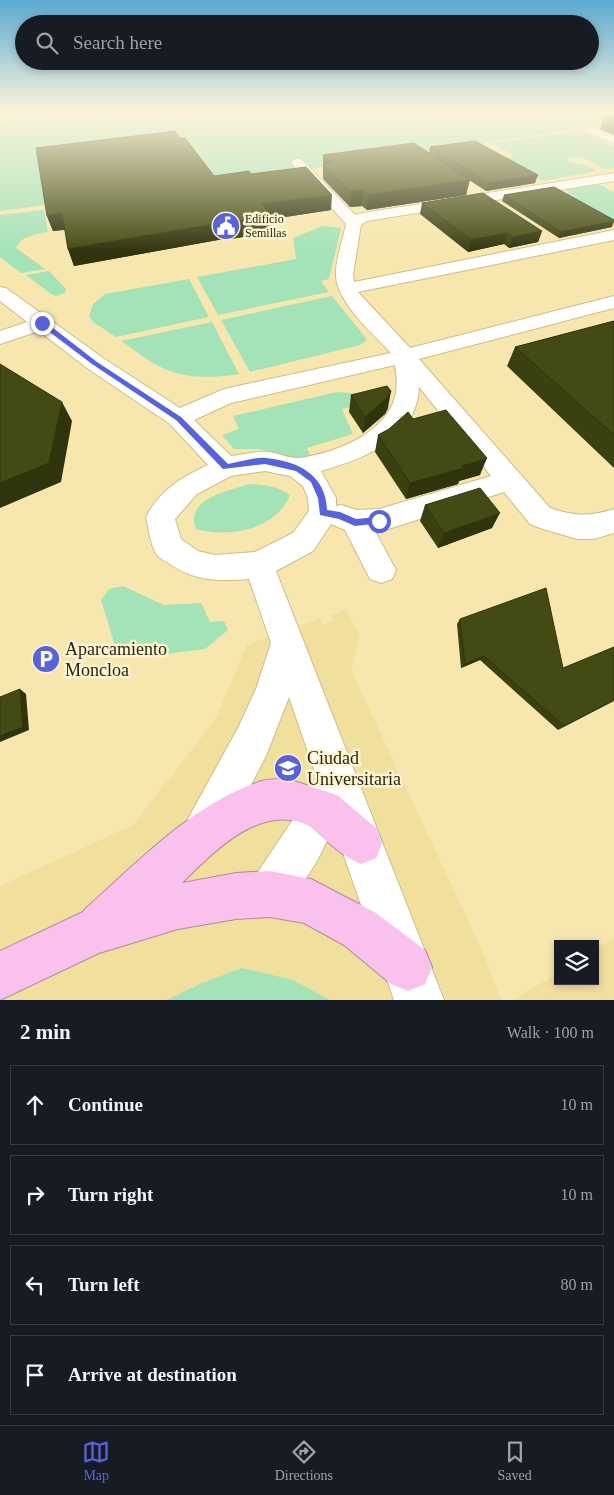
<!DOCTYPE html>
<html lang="en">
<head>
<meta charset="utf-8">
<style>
	body { margin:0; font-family:"Times New Roman",serif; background:#20242c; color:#f1f3f6 }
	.controls { position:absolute; right:15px; bottom:15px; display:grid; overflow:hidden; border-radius:0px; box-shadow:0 2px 8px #0003 }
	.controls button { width:45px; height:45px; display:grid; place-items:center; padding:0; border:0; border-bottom:1px solid #363941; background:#171b24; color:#f1f3f6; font:25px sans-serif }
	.stop { position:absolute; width:15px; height:15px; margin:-11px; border:4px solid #5763da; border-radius:50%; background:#fff }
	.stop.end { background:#5763da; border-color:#fff; box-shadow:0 1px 5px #0008 }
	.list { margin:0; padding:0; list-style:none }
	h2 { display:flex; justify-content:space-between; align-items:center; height:65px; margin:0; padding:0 20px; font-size:21px }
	h2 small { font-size:16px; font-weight:400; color:#9ea1a6 }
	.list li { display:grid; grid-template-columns:32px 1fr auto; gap:15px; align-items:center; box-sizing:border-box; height:80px; margin:0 10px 10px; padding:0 10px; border:1px solid #363941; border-radius:0px }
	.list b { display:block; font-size:19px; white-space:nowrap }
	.list em { font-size:16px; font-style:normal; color:#9ea1a6 }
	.icon { flex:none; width:28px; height:28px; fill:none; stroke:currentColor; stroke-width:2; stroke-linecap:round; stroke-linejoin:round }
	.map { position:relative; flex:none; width:614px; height:1000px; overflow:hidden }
	.search { position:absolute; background:#171b24; box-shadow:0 2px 8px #0003; left:15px; right:15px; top:15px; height:55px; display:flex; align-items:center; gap:12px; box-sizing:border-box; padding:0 18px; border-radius:28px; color:#9ea1a6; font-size:19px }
	.sheet { height:425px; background:#171b24 }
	nav { display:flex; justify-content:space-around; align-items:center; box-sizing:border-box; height:70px; border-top:1px solid #363941; background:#171b24; font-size:14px; color:#9ea1a6 }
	nav a { display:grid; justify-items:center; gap:2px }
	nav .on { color:#5763da }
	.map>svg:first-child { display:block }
</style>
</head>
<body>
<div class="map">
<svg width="614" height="1000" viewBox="0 0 614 1000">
	<rect width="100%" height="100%" fill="#f7e7ae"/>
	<!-- built -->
	<g fill="#f1df9e">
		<polygon points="346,609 360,636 351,670 482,950 501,1000 0,1000 0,886 133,825 215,720 247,645 320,618 323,624 333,620 330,615"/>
		<polygon points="614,938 614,1000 513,1000 558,973 558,981 595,981 595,950"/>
	</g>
	<!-- green -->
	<g fill="#a4e2b8">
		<polygon points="10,112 614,112 614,123 264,176 0,211 0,124"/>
		<path d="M580,131l34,15v22l-10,1c-12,-6 -22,-17 -37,-10l2,3 15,3 12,6 -53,10 -39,-23 11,-2 -22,-13z"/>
		<polygon points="593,184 601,185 614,192 614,222 563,194 570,192 564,189"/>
		<path d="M44,210l4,22c-12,2 -27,4 -32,16l29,21 -24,4 -21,-16v-42z"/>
		<polygon points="323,226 341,228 329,279 321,281 329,292 218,315 197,277 296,259 293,238"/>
		<polygon points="49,271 66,289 65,293 56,296 51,294 26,275"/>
		<polygon points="189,279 209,317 116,337 93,322 89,316 93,304 105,294"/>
		<polygon points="332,296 366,338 366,341 360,345 250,372 221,320"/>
		<path d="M212,322l27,52c-24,4 -51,5 -74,-5 -15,-6 -30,-19 -44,-28z"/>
		<polygon points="337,392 363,394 374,400 342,409 353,434 307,448 312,461 258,449 234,449 222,435 239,429 233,416"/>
		<path d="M250,484c16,1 27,2 40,11 -14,35 -62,43 -94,34 -12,-30 33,-39 54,-45z"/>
		<polygon points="123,586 164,605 201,603 210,622 224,621 228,630 205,649 166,654 117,652 101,600 109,589"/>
		<polygon points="242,968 293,980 330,1000 167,1000 202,983"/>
	</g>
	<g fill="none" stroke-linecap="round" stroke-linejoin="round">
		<defs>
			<g id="minor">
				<polygon points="590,127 614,136 614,143 586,132 584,130"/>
				<path d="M297,158l4,1 54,56 8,-2 251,-40v8l-247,40 -6,4 -8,49 1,8 260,-52v10l-256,52 52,56 204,-52v12l-195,51 131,149c23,8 40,9 64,1v24l-20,6h-17l-37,-11 -10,-4 -26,-32 -128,41 20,37 -4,9 -11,4 -11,-4 -25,-49 -14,-6 -18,27 -37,20 168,429h-50l-60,-173 -17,34 -31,49 -16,7 -16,-7 -7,-16 7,-16 40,-60 20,-38 3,-2 -28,-81 -23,59 -47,91 -15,6 -15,-6 -6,-15 6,-15 49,-89 18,-39 15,-46 -22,-64c-31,2 -53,3 -79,-15 -4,-3 -10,-5 -13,-9 -7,-10 -8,-26 -11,-38 14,-27 36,-40 62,-52l-38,-41 -83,-56 -48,-37 -39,13v-13l27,-9 -27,-21v-14l6,1 97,70 77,50 44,-19 167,-36c-18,-19 -54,-51 -55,-77 -1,-16 7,-36 10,-52l-53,-59 -2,-3zM395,365c2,12 3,26 -2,38 -14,33 -59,50 -93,55 -11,1 -23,-6 -34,-6 -11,-1 -24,3 -35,4l-37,-36 37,-17zM419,387l72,89 -112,33 -22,1 -16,-5 -5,1v-8l-15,-27c42,-12 96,-32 98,-84zM265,471l25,5 13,10 5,12 1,13 -16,22 -38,19 -40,3 -17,-4 -17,-12 -6,-20 22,-25 34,-18z"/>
			</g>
			<path id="highway" d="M288,779l49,16 39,33 6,15 -6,15 -15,6c-15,-6 -25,-15 -37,-25 -5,-4 -10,-10 -15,-13 -48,-25 -96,27 -127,57l54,-10 34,-2 41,8 65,34 49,37 7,17 -7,17 -17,7 -17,-7 -47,-39 -40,-22 -34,-6 -34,2 -58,10 -79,24 -99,47v-49l83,-39 2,-3c53,-47 107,-105 176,-128 8,-2 18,-2 27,-2z"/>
		</defs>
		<!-- minor casing -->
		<use href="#minor" stroke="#cdbd86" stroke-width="2"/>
		<!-- highway casing -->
		<use href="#highway" stroke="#b18a9f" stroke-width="2"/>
		<!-- minor -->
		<use href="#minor" fill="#fff" fill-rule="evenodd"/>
		<!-- highway -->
		<use href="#highway" fill="#f9c1ec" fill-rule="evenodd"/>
	</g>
	<!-- wall -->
	<g fill="#3a4010">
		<polygon points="614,115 614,135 600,129 605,116"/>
		<polygon points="180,138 214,176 251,174 331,210 272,219 272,232 231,239 229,238 74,266 68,249 65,230 53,231 47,216"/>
		<polygon points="430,147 535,183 486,191 469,180 466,195 367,210 362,206 350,207 323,179 323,155 429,153"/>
		<polygon points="504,195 612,227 559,238 502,201"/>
		<polygon points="422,203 542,231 538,242 509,248 504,244 468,252 420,214"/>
		<polygon points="614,321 614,468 507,366 515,347"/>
		<polygon points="351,395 388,408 385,414 363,433 349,412"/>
		<polygon points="413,419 480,475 459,481 458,484 406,499 375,452 378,435"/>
		<polygon points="425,505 492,528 438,548 420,521"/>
		<polygon points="460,619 563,668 614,701 558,730 480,660 461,668 457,624"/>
	</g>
	<!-- shaded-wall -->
	<g fill="#30340d">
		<polygon points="538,175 535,183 486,191 489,183"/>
		<polygon points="470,180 466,195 367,210 368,195"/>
		<polygon points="363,190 362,206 350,207 351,192"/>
		<polygon points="332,195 331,210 272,219 272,232 231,239 229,223 262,204"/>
		<polygon points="62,213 68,229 53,231 47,216"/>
		<polygon points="614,221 612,227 559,238 561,232"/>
		<polygon points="227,222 229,238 74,266 68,249"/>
		<polygon points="542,231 538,242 509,248 513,237"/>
		<polygon points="507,233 504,244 468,252 471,240"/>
		<polygon points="391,391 388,408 385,414 363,433 365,417"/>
		<polygon points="62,402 72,421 61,482 0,508 0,483"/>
		<polygon points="487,458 480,475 459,481 458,484 406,499 410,483"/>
		<polygon points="500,513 492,528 438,548 444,533"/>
		<polygon points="484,656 480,660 461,668 465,664"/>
		<polygon points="20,689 26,694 29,730 0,742 0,736"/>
	</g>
	<!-- building -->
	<g fill="#444a13" stroke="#30340d">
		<polygon points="614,115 614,120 605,116"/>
		<polygon points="175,131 180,138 185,138 214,176 249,171 251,174 306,167 332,195 262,204 272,216 229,223 227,222 68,249 62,213 47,216 36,148"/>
		<polygon points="475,141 538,175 489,183 430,147"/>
		<polygon points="414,143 470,180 368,195 363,190 351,192 323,164 332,163 323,155"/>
		<polygon points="554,187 614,220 614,221 561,232 504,195"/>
		<polygon points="483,193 542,231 513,237 507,233 471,240 422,203"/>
		<polygon points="614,321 614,435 515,347"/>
		<polygon points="0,364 62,402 49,463 0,483"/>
		<polygon points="387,386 391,391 388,397 365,417 351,395"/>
		<polygon points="446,410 487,458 462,466 464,468 410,483 378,435 389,429 408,412 413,419"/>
		<polygon points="480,488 500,513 444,533 425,505"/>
		<polygon points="546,588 563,668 614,647 614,700 564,726 484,656 465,664 460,619"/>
		<polygon points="20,689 23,727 0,736 0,697"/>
	</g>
	<!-- sky -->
	<linearGradient id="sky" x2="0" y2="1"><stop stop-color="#5baad2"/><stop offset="0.44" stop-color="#fbf4db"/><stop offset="1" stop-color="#fbf4db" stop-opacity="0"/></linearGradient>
	<rect width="614" height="252" fill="url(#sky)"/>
	<!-- route -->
	<path fill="#5763da" d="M39,321h5l53,41 84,55 47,47c12,-2 26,-7 38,-6 32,3 60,17 61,52l13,2 16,7 23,-2 4,4 -1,2 -27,3 -16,-7 -19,-4 -2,-17 -7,-16 -15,-11 -31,-7 -42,5 -47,-49 -84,-56 -53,-40z"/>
	<!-- icons -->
	<defs>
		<symbol id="civic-disc" viewBox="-11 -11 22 22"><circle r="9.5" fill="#5763da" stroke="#fdf4d3"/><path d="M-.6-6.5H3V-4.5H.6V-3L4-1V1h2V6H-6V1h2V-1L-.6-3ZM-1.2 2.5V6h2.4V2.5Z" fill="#fff"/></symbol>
		<symbol id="parking-disc" viewBox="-11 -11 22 22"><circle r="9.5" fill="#5763da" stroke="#fdf4d3"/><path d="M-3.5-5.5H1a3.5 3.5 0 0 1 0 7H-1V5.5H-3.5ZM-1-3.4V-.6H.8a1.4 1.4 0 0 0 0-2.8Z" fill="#fff"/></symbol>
		<symbol id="university-disc" viewBox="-11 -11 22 22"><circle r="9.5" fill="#5763da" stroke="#fdf4d3"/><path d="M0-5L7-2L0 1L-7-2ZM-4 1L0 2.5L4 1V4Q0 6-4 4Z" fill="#fff"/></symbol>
	</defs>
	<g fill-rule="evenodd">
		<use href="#civic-disc" x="210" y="210" width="32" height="32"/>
		<use href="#parking-disc" x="30" y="643" width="32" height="32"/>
		<use href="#university-disc" x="272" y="752" width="32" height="32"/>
	</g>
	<g text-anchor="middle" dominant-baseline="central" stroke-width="5" stroke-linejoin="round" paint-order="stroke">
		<!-- far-poi labels -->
		<g font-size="12" fill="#2b250f" stroke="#fdf4d3" text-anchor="start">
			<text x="245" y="219">Edificio<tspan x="245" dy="14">Semillas</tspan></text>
		</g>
		<!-- near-poi labels -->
		<g font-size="18" fill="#2b250f" stroke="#fdf4d3" text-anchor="start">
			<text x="65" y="649">Aparcamiento<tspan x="65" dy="21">Moncloa</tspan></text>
			<text x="307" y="758">Ciudad<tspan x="307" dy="21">Universitaria</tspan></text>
		</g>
	</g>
</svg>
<div class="controls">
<button><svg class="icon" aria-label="layers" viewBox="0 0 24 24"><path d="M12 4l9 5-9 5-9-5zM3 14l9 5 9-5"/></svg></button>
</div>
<div class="stop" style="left:379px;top:521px"></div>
<div class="stop end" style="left:42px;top:323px"></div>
<div class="search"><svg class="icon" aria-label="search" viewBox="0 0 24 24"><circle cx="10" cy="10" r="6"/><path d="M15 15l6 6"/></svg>Search here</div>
</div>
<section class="sheet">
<h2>2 min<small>Walk · 100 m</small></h2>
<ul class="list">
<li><svg class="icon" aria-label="ahead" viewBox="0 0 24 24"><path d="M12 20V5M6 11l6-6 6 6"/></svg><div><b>Continue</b></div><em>10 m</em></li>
<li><svg class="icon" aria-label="right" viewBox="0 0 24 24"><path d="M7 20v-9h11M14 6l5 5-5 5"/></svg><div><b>Turn right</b></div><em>10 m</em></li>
<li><svg class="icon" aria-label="left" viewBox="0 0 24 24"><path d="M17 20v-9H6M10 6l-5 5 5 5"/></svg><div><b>Turn left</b></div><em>80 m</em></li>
<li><svg class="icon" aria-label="arrive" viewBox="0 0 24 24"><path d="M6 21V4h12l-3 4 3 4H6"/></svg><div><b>Arrive at destination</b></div></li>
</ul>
</section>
<nav>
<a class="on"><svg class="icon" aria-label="map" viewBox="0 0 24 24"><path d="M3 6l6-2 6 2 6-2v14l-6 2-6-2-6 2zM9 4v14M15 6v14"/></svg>Map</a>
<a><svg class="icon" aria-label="directions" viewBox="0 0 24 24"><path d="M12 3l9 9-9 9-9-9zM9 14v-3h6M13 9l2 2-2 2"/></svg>Directions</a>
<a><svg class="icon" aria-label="saved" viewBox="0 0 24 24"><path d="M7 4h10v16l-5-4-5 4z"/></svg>Saved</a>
</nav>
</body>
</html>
